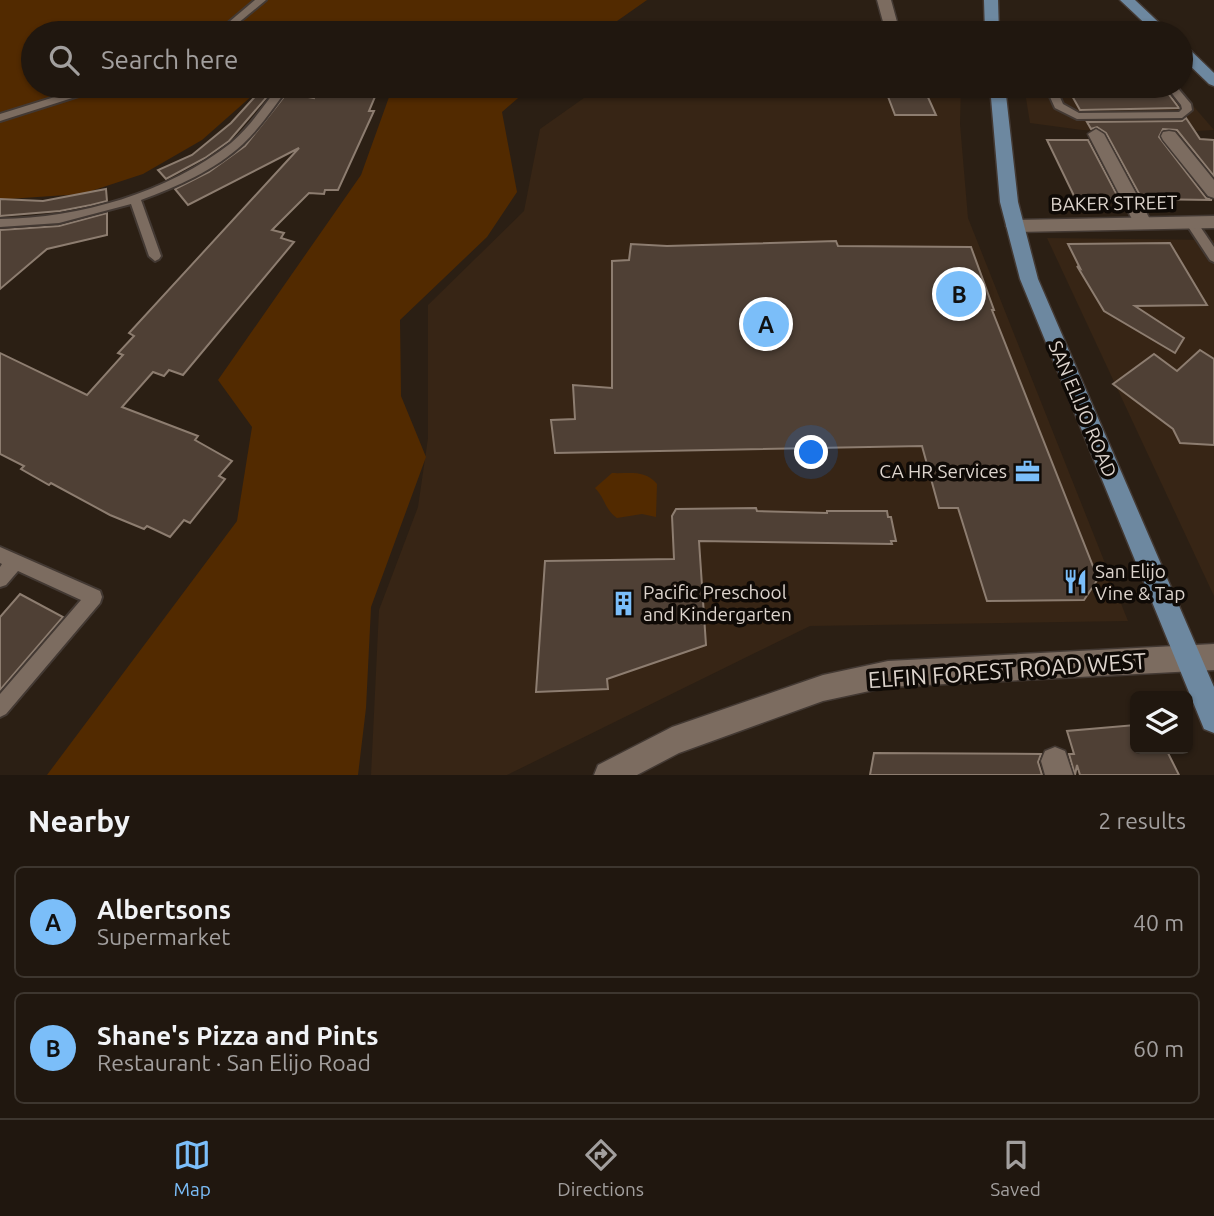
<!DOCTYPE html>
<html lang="en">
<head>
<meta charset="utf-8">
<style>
	body { margin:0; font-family:Ubuntu,sans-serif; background:#282018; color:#f1f3f6 }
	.controls { position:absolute; right:21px; bottom:21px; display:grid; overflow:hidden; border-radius:10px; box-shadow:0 2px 5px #0004 }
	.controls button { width:63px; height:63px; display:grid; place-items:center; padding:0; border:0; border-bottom:2px solid #3d362f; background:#20170f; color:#f1f3f6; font:35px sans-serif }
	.you { position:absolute; left:812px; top:453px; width:24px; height:24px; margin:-18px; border:5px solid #fff; border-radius:50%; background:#1a73e8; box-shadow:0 0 0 10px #1a73e833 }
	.badge { display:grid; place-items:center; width:46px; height:46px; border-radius:50%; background:#7bbef9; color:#111; font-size:23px; font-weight:700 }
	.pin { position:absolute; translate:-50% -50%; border:4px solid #fff; box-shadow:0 2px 7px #0006 }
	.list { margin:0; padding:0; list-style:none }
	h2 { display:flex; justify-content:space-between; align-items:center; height:91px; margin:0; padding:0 28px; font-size:30px }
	h2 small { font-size:23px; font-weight:400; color:#a29f9e }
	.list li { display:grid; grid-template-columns:46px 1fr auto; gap:21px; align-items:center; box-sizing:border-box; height:112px; margin:0 14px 14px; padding:0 14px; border:2px solid #3d362f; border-radius:10px }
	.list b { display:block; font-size:26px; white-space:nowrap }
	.list p { margin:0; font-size:23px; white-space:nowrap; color:#a29f9e }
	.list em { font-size:23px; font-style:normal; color:#a29f9e }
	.icon { flex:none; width:38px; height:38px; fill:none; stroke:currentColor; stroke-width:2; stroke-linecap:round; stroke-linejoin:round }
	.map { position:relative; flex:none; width:1214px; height:775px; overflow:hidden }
	.search { position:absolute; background:#20170f; box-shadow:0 2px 5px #0004; left:21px; right:21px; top:21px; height:77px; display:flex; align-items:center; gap:18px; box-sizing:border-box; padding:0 24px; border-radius:38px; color:#a29f9e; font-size:26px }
	.sheet { height:343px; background:#20170f }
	nav { display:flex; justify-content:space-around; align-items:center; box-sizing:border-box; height:98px; border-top:2px solid #3d362f; background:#20170f; font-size:19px; color:#a29f9e }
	nav a { display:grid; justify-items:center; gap:4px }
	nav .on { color:#7bbef9 }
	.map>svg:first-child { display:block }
</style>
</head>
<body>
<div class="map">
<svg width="1214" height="775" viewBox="0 0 1214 775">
	<rect width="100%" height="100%" fill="#2b1f14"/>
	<!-- built -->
	<g fill="#372515">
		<polygon points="1014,23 1117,24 1126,33 1016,33"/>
		<polygon points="601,86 961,86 960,124 968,218 1128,621 810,626 507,775 371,775 379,610 418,507 428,438 428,305 524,211 540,129"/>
		<polygon points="1024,86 1176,86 1214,130 1157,133 1082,130 1030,123"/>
		<polygon points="1047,238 1214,240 1214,596"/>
	</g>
	<!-- green -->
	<g fill="#522a00">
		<polygon points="0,0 647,0 600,33 33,33 33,86 263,86 202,140 143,174 82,194 8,199 0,199"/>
		<polygon points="393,86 532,86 502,112 517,192 487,237 400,320 401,396 426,457 371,607 366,708 358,775 47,775 237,521 252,427 218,380 361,175"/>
		<path d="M612,473c17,1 33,-4 45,11l-1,33 -14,-3 -25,4c-12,-8 -12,-20 -22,-30z"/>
	</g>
	<!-- building -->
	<g fill="#4f4035" stroke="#8d7d70" stroke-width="2">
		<polygon points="332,86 376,88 377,92 369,111 374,111 338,190 325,190 324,194 309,193 272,230 284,233 281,238 294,242 183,375 169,370 164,376 153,372 122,407 198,436 195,440 232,461 219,476 225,479 190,523 184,520 170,537 147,526 144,529 110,515 51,483 49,485 21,469 24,466 0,454 0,353 87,395 123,355 118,353 134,336 129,333 299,148 188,205 175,189 209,172 245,146 287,93 314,98 318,89 329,90"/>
		<polygon points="884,86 923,86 936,115 895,115"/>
		<polygon points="1067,87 1164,88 1179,108 1080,110"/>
		<polygon points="262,89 272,91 229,141 205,158 166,179 158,170 192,155 231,123"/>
		<polygon points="1186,118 1200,139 1214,140 1214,176 1177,130 1163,129 1159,137 1206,198 1212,200 1142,199 1106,133 1097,127 1091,129 1087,122 1182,121"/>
		<polygon points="1047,140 1088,140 1119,199 1076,200"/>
		<polygon points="106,189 107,201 91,205 60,211 0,216 0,199 43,201"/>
		<polygon points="107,213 107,235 47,249 0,289 0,230 59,226"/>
		<polygon points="836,241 838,246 971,247 994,310 992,310 1098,579 1084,600 987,601 958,508 939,508 922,446 555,453 551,420 575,419 573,385 612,388 612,261 629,260 631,244 667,246"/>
		<polygon points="1170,243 1207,305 1135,306 1184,338 1175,353 1104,311 1077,266 1080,268 1068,244"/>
		<polygon points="1200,350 1214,359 1214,445 1180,443 1173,429 1113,384 1154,354 1177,371"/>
		<polygon points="756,508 757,511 827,513 827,511 887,511 888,517 891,517 896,541 891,541 892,544 699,541 706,645 607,679 608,689 536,692 545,561 674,559 672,516 676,509"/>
		<polygon points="20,594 63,617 0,690 0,617"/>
		<polygon points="1135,725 1135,749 1166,749 1179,775 1080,775 1077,765 1075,775 1069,754 1074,754 1067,731"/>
		<polygon points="874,753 1041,754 1038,762 1042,775 870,775"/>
	</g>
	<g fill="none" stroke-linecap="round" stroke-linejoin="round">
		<defs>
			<g id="lane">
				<polygon points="255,0 266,0 226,33 216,33"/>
				<polygon points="90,86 110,86 0,121 0,114"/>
				<path d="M279,86h8l1,2c-14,19 -28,40 -45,56 -28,26 -67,43 -102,56l20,56 -2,3 -4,2 -6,-5 -18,-52 -72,19 -59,4v-8c80,-1 167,-26 231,-76 19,-16 33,-38 48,-57z"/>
				<polygon points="1045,86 1055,86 1063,104 1079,113 1179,112 1182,109 1181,105 1166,86 1176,86 1191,104 1192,110 1182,118 1077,119 1055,108"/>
				<polygon points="1191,218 1195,219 1214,247 1214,262 1210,260 1185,222"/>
				<polygon points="0,547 100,591 102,597 100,603 6,714 0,717 0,694 81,600 18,571 6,585 0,587 0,567 2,564 0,563"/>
			</g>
			<g id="street">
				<polygon points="877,0 891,0 899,29 930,29 937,33 734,33 741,29 885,29"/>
				<polygon points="1096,129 1104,134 1152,223 1149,228 1137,228 1134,223 1088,134"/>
				<polygon points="1169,131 1175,132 1214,180 1214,198 1208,196 1163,140 1161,136 1163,132"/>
				<polygon points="1055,747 1065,751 1073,775 1045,775 1041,761 1045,751"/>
			</g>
			<g id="secondary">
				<polygon points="1214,216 1214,228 1015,232 1009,231 1006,226 1009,221 1015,220"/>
				<polygon points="1214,644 1214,670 888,687 823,701 679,753 637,775 594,775 598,765 672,727 823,675 888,661"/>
			</g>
			<g id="primary">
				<polygon points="984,0 998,0 999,33 985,33"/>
				<polygon points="1120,0 1135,0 1170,33 1155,33"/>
				<polygon points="1181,45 1186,46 1214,73 1214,86 1209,84 1181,57"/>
				<polygon points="990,86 1005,86 1018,202 1038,279 1214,687 1214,733 1204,729 1020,279 1000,202"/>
			</g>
		</defs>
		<!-- lane casing -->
		<use href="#lane" stroke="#433933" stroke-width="4"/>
		<!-- street casing -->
		<use href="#street" stroke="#433933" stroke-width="3"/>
		<!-- secondary casing -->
		<use href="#secondary" stroke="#433933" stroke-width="3"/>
		<!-- primary casing -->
		<use href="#primary" stroke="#433933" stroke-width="3"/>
		<!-- lane -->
		<use href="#lane" fill="#7c6c60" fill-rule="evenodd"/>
		<!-- street -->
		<use href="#street" fill="#7c6c60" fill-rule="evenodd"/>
		<!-- secondary -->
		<use href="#secondary" fill="#7c6c60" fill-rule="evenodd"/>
		<!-- primary -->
		<use href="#primary" fill="#6d88a0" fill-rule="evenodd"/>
	</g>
	<!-- icons -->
	<defs>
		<symbol id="office-bare" viewBox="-9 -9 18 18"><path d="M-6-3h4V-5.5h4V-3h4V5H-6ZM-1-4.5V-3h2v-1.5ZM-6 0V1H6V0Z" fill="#7bbef9" stroke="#0f0a06" stroke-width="2.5" paint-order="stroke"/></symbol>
		<symbol id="restaurant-bare" viewBox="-9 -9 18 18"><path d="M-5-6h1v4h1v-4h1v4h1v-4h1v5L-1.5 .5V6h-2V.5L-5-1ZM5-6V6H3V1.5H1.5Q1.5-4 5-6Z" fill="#7bbef9" stroke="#0f0a06" stroke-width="2.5" paint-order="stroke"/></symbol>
		<symbol id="building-bare" viewBox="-9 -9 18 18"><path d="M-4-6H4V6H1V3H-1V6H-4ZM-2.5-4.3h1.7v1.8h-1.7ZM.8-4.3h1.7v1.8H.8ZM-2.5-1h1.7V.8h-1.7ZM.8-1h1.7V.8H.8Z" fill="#7bbef9" stroke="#0f0a06" stroke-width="2.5" paint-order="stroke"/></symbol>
	</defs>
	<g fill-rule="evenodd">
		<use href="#office-bare" x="1010" y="454" width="35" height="35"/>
		<use href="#restaurant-bare" x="1058" y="564" width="35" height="35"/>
		<use href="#building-bare" x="606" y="586" width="35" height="35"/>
	</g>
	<g text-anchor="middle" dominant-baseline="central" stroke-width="7" stroke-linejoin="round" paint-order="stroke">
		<!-- street labels -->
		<g font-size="19" fill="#ddd4cd" stroke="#0f0a06">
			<text transform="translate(1114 203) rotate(-1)">BAKER STREET</text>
			<text transform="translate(1083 409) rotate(67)">SAN ELIJO ROAD</text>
		</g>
		<!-- poi labels -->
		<g font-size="19" fill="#ddd4cd" stroke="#0f0a06" text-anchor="start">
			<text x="1007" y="471" text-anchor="end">CA HR Services</text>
			<text x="1095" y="571">San Elijo<tspan x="1095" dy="22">Vine &amp; Tap</tspan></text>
			<text x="643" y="592">Pacific Preschool<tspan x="643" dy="22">and Kindergarten</tspan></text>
		</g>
		<!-- near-street labels -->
		<g font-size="23" fill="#ddd4cd" stroke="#0f0a06">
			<text transform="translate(1007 670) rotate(-4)">ELFIN FOREST ROAD WEST</text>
		</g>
	</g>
</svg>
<div class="controls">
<button><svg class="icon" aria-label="layers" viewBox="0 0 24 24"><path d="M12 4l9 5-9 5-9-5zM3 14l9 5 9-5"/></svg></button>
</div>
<div class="you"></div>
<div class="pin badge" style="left:766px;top:324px">A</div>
<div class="pin badge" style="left:959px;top:294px">B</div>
<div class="search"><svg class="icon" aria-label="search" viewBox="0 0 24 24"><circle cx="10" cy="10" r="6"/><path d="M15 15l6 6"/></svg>Search here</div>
</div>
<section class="sheet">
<h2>Nearby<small>2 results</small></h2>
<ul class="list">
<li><span class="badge">A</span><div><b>Albertsons</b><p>Supermarket</p></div><em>40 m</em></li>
<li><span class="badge">B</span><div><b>Shane's Pizza and Pints</b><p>Restaurant · San Elijo Road</p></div><em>60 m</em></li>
</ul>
</section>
<nav>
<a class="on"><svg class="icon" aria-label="map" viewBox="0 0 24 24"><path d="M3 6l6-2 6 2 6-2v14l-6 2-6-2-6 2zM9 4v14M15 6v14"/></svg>Map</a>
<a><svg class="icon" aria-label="directions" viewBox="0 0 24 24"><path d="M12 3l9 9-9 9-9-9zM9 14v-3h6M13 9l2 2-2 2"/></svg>Directions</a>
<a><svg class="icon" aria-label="saved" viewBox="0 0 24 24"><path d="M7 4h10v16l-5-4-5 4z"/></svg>Saved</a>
</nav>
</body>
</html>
